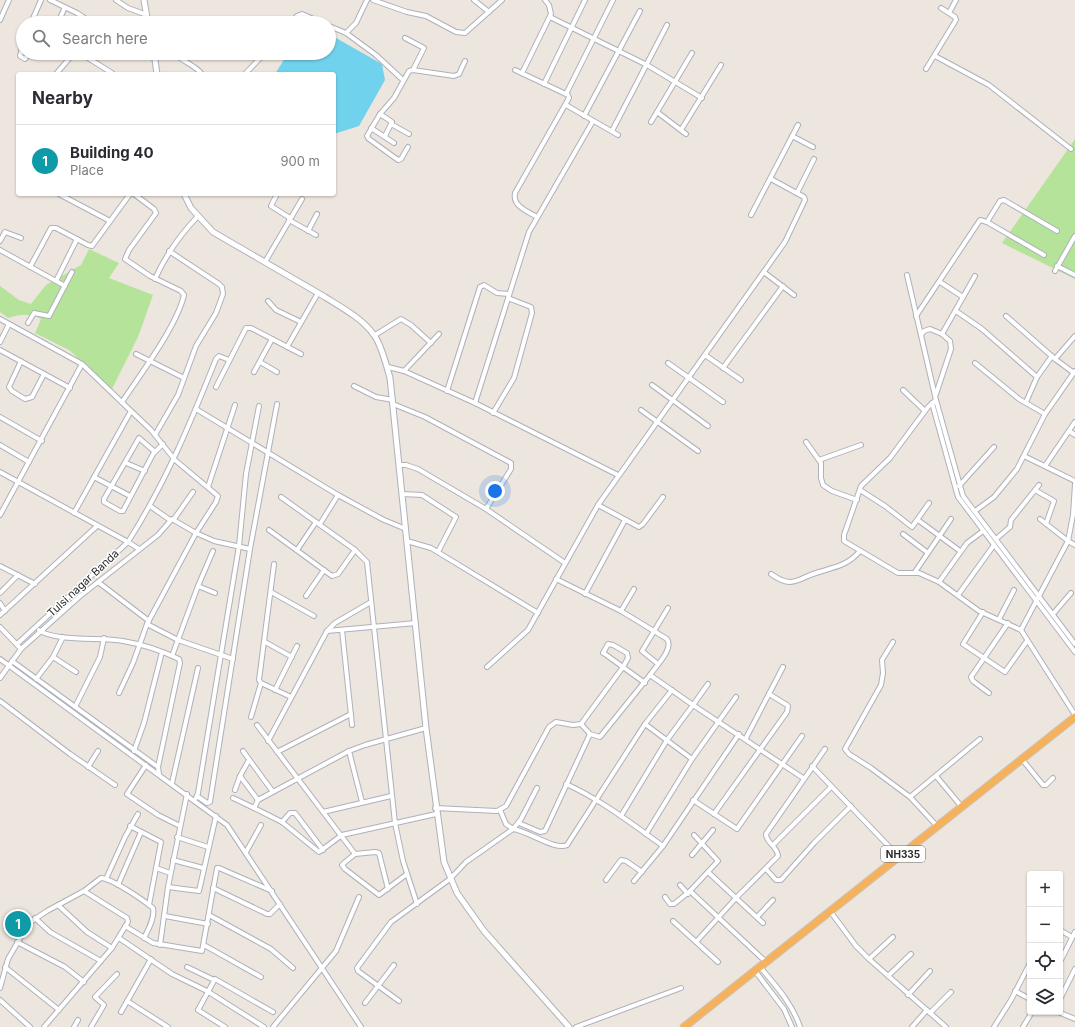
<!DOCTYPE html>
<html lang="en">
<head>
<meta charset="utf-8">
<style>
	body { margin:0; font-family:Inter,sans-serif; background:#f2f2f3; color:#2b2b33 }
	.controls { position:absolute; right:12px; bottom:12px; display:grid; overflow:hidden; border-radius:4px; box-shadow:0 1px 3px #0004 }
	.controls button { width:36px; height:36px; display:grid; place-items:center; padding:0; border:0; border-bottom:1px solid #e1e1e2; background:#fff; color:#2b2b33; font:20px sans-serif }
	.you { position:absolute; left:495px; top:491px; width:14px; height:14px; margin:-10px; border:3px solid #fff; border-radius:50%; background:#1a73e8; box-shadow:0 0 0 6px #1a73e833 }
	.badge { display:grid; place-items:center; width:26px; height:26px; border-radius:50%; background:#3e68f9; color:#fff; font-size:13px; font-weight:700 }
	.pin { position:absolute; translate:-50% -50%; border:2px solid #fff; box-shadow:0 1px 4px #0006 }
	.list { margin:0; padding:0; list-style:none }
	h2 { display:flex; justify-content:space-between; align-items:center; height:52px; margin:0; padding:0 16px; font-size:17px }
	h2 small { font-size:13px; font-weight:400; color:#7c7c81 }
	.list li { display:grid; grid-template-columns:26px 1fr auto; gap:12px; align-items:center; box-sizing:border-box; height:72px; padding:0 16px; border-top:1px solid #e1e1e2 }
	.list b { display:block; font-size:15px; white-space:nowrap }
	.list p { margin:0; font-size:13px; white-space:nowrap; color:#7c7c81 }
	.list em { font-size:13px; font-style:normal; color:#7c7c81 }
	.icon { flex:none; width:22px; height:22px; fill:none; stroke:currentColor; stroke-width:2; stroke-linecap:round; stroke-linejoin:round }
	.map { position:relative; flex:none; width:1075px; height:1027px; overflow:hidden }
	.search { position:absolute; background:#fff; box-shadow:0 1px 3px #0004; left:16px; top:16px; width:320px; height:44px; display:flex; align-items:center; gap:10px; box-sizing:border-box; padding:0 14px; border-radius:22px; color:#7c7c81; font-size:15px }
	.panel { position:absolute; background:#fff; box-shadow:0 1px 3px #0004; left:16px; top:72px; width:320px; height:124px; border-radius:4px }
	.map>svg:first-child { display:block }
</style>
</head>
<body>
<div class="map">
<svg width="1075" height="1027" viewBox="0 0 1075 1027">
	<rect width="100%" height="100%" fill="#ede6de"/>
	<!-- green -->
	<g fill="#b6e39a">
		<polygon points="1075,139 1075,279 1002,243"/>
		<path d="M89,249l30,14 -10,15 44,17 -15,42 -26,52 -43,-39 -34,-17 6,-14c-10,-6 -22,-5 -33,-1l-8,-6v-26l19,14 12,4 15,-19 35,-20z"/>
	</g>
	<!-- water -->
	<polygon fill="#71d2ee" points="329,34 382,64 385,80 359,126 334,134 334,74 275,74 288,53 329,53"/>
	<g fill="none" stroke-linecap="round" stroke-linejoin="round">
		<defs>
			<g id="minor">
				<polyline points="50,0 77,13 92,23"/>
				<polyline points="116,0 128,8 147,15"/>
				<polyline points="373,0 407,12 426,16 456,32 465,33 502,0"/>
				<polyline points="474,0 489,12"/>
				<polyline points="949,13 956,0"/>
				<polyline points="550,17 647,65 702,98"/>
				<polyline points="0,20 9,0"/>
				<polyline points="31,23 41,0"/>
				<polyline points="58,23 65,7"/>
				<polyline points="291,23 297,16 302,14 323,23"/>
				<polyline points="329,26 346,33 376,55 403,80"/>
				<polyline points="346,33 356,23 367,0"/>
				<polyline points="405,38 424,48 413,70"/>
				<polyline points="23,44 20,56 25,59 30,53"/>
				<polyline points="80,53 112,73"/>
				<path d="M174,53c9,9 21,12 28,21"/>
				<polyline points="935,56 989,85 1071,149"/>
				<polyline points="926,69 956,20 955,17 941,8"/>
				<path d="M515,70l53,25 1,3 -54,95c-3,13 12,18 22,24"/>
				<polyline points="522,73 551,14 549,5 545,0"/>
				<polyline points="56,74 74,53"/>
				<polyline points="245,74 265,53"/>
				<polyline points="544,84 585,0"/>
				<polyline points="566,94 613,0"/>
				<polyline points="566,105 618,135"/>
				<polyline points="657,112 686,134"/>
				<polyline points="380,114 392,122 385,136"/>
				<polyline points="584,116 640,11"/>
				<polyline points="651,122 692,53"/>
				<polyline points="391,124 409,134"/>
				<polyline points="371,128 394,143"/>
				<polyline points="681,130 721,65"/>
				<polyline points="612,131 667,25"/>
				<polyline points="792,136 813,147"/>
				<polyline points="408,147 401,159 398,160 369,139 367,136 380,114 394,98 409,71 413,70 454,76 459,74 465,61"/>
				<polyline points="797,193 814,159"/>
				<polyline points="59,194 110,221"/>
				<polyline points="277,194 271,206 290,218"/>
				<polyline points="751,215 798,125"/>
				<polyline points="289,220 316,235"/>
				<polyline points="987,222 1000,201 1004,200 1057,231"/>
				<polyline points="308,231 317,214"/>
				<polyline points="0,241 5,232 21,238"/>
				<polyline points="0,250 65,286"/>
				<polyline points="265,262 302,199"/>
				<polyline points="1057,266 1075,275"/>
				<polyline points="30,267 51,228 56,228 88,245 92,246 130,194"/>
				<polyline points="1055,271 1075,236"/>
				<polyline points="765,273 794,295"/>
				<polyline points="907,275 936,400 963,496 1075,644"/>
				<path d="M155,279c11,-25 25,-44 43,-63"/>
				<polyline points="56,281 77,239"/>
				<polyline points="940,282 963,297"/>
				<polyline points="268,301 276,310 301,322"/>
				<polyline points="956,311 982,329 1037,377"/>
				<polyline points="916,316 980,220 987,222 1044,255"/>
				<polyline points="1006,316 1055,359 1074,373"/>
				<polyline points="0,319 82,364 0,515"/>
				<polyline points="28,323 34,313 49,316 72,272"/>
				<polyline points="942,334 975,276"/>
				<polyline points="375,335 401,319 411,325 431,343"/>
				<polyline points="921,335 924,331 930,329 942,334 950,341 951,349 936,394"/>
				<polyline points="0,342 9,324"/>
				<polyline points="287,347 318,293"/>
				<polyline points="0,350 70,388"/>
				<polyline points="136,354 184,378"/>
				<polyline points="705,355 741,380"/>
				<polyline points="1055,359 1075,336"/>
				<polyline points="21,361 9,387 12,391 25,399 32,397 44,374"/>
				<polyline points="260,362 277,372"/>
				<polyline points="668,363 723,402"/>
				<polyline points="975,363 1019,399 1045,414"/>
				<polyline points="82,364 131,411 151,430 175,460 218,496 216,502 196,533 147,624 133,663 119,693"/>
				<polyline points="388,367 404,371 475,403 618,475"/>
				<polyline points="723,368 783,286"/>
				<polyline points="404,371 439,334"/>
				<polyline points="254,372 272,339"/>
				<polyline points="652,385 708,426"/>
				<polyline points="354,386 376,397 393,400"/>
				<polyline points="216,387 246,328 251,328 301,354"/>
				<polyline points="903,390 925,411"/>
				<polyline points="447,391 480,287 484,285 497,293 509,294"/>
				<polyline points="936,400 928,407 890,458 861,486 844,535 844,541 898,573 919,573 939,582 979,611 1021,630 1075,715"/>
				<path d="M122,402c18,-27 55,-76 62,-107l-3,-4 -31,-15 -25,-17 4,-9 27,-37 -2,-4 -20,-15"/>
				<polyline points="1026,402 1037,377 1052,356"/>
				<polyline points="475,403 529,232 593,121"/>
				<polyline points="932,403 958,497 1075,652"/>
				<polyline points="393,404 425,417 511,463 511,469 486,509"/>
				<polyline points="196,409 338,495 384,520 406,529"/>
				<polyline points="641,410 698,451"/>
				<polyline points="493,413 514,378 532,313 531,307 508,298"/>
				<polyline points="0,417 42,441"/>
				<polyline points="1069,431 1075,435"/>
				<polyline points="155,435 178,395 196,346 216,313 223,294 222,287 219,284 169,251"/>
				<polyline points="806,442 821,463 821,478 823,485 832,491 857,500"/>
				<polyline points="0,445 29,462"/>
				<polyline points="155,452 139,438 104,499 104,502 120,511 123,511 153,454 163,444"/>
				<polyline points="1024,456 1075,481"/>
				<polyline points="819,460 861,445"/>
				<polyline points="126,463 145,471"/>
				<polyline points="399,465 406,465 418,469 486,509 565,563"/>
				<polyline points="1045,466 1075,422"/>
				<polyline points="0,472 128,542 17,644"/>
				<polyline points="94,477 130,496"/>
				<polyline points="959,486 994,447"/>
				<polyline points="208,487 235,405"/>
				<polyline points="860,490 885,506 912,527 929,503"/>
				<polyline points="1035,490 1054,501 1046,524"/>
				<polyline points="402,494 422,495 456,517 438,552"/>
				<polyline points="281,497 355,550 367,562 395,823 403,861 417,904"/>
				<polyline points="598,505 639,527 643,524 663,497"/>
				<polyline points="150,506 170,520"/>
				<polyline points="975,511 994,497 1017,469 1045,414 1075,371"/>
				<polyline points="74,513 131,411"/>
				<polyline points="174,519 193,492"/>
				<polyline points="1040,519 1068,541 1075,545"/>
				<polyline points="918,520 960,551"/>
				<polyline points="320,524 338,495"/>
				<polyline points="269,530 332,576 338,574 355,550"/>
				<polyline points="903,534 928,553"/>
				<polyline points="996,539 1010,527 1011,520 1039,485"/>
				<polyline points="407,541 431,548 538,613"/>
				<path d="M139,549l-11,-7c38,-60 62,-118 88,-183l3,-3 10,4"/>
				<polyline points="297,550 316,522"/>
				<polyline points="274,564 259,680 261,683 291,697"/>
				<polyline points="0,566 35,584"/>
				<polyline points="915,572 951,519"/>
				<path d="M771,574c23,16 26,4 48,-2 17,-5 29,-7 41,-21"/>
				<path d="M556,579l65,32 46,28c7,10 -11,27 -17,36l43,30 15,-21"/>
				<polyline points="98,582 149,621"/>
				<polyline points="939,582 967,543 983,531"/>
				<polyline points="198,586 215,593"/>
				<polyline points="271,592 314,616"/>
				<polyline points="0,593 18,575"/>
				<polyline points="585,594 625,520"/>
				<polyline points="958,595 994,545"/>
				<polyline points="306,596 324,570"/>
				<polyline points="0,603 5,611"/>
				<polyline points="621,611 634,589"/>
				<polyline points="983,612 963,644 1005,672 1027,641"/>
				<polyline points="1053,614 1071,593"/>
				<polyline points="0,615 97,526"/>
				<polyline points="999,619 1014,590"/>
				<polyline points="147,624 178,640 233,659"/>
				<polyline points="0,627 21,649 0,678"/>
				<path d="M39,630c15,12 64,7 84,11 18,3 39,10 56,18l1,4 -22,104"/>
				<polyline points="342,630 352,725"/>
				<polyline points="1021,630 1068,541 1073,515 1075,484"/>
				<polyline points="327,631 335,623 371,602"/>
				<polyline points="265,642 292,657"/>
				<polyline points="893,642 882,660 883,673 881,685 845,749 849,754 871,768 910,797 937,826"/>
				<polyline points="21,649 79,597 158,535 172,519 196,533 214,541 250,549"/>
				<polyline points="172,656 198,586 213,551"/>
				<polyline points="53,657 76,672"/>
				<polyline points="0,659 227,825 361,1027"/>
				<polyline points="12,661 158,767 159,774"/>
				<polyline points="658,664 642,651 668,608"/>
				<polyline points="487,667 528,630 598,505 785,242 805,200 804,197 771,179"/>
				<polyline points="36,679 53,657 63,637"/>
				<polyline points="275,690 297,646"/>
				<polyline points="989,693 973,681 971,677 1008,623"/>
				<polyline points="0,701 70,754 115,785"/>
				<polyline points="75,707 100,657 104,638"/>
				<polyline points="251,717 261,683"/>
				<polyline points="581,724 590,734 600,737 650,675"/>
				<polyline points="645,724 672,690"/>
				<polyline points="257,725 355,854 344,863 342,865 345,869 379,895 407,874"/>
				<polyline points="746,738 783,667"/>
				<polyline points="268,741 327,631 416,623"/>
				<polyline points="134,751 144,723 162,652"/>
				<polyline points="243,751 273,792"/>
				<polyline points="349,751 362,802"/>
				<polyline points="277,752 351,714"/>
				<polyline points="1021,758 1043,785 1046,785 1053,778"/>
				<polyline points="146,765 127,794 158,815 180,826"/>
				<polyline points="812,766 899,857"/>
				<polyline points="88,767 98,751"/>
				<polyline points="240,776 258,800"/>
				<polyline points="936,776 961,806"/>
				<polyline points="172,783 198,668"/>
				<path d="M566,784c34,15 66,40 97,62"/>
				<polyline points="235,790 240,776 249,760"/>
				<polyline points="197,796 207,803 210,802 250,549 277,404"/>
				<polyline points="910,797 980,739"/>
				<polyline points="196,798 198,793 239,546 246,474 259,406"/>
				<polyline points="233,798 254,808 258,800 349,751 365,745 426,728"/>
				<polyline points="693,800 737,829 802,736"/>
				<polyline points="254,808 282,822 319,852 342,835 436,814"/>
				<polyline points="435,808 497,811 506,806 549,727 556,722 573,725 581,724 623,667 628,658 627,653 613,645 608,644 603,653 605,654 645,683"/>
				<polyline points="500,810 506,824 513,829 521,819 537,788"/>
				<polyline points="323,812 391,796"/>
				<polyline points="714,814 787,712 788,706 787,705 769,694"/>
				<polyline points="621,816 667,740 693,705 803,778"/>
				<polyline points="282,822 290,813 295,813 323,850"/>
				<polyline points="519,823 540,832 545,831 590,734"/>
				<polyline points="130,826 161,842 149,905"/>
				<polyline points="646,834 692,759 736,697"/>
				<polyline points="177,837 208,847"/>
				<polyline points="773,845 831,787"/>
				<polyline points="246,852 261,825"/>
				<polyline points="355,854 375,852 379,853 388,889"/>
				<polyline points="692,855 713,830"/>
				<polyline points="173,860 203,868"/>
				<polyline points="156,868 170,873"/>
				<polyline points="766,869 776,880 781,880 814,843 851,806"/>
				<polyline points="709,873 763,923"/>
				<polyline points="106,879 125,837 138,814"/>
				<polyline points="606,880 621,860 626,861 642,872"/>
				<polyline points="634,881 663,846 739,734"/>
				<polyline points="118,885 141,832"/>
				<polyline points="680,885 688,894"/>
				<polyline points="168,887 199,891 216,816"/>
				<polyline points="213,888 267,914 270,914 280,904"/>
				<polyline points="690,891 766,962"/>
				<polyline points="665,897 670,904 674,904 690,891 718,861 694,835"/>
				<polyline points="58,905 87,932 112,948"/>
				<polyline points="830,911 856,946 869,959 946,1027"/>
				<polyline points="209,915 271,949 293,968"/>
				<polyline points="165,916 208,924"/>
				<polyline points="757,917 773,900"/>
				<polyline points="35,918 50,932 101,961"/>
				<polyline points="673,921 718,962"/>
				<polyline points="125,926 153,943 202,951 217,868 219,868 272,891"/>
				<polyline points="1060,930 1072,937"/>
				<polyline points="119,938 172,974 207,991 264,1027"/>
				<polyline points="17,942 65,967 84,982"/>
				<path d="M696,942l40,-44 42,-42c0,-9 -12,-13 -12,-22l59,-85"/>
				<polyline points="160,945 168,887 187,794"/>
				<polyline points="204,945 261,977"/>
				<polyline points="869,959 893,937"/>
				<polyline points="1060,962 1075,932"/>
				<polyline points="5,967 59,1010"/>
				<polyline points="187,967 214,980"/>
				<path d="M760,967c16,19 32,36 40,60"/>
				<polyline points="755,971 784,1009 792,1027"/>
				<polyline points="888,976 911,954"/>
				<path d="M0,988l8,-29 21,-36 18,-12 37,-20 17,-13c12,1 42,22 52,30 2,10 -5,22 -9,30"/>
				<polyline points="1015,991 1030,999"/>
				<polyline points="908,995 930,971"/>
				<polyline points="1060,999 1075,969"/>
				<polyline points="0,1000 30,1027"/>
				<polyline points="127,1001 168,1027"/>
				<path d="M399,1001l-41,-30 -1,-3 34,-46 59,-43 16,-17 47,-33c15,2 43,22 54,16l78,-121 47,35"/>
				<polyline points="365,1003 394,965"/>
				<polyline points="121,1012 151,959"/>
				<polyline points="1058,1012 1075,1019"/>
				<polyline points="930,1013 951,992"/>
				<polyline points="44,1027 112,948 128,922 127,918 84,891"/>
				<polyline points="74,1027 78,1020"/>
				<polyline points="91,1027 104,1005 95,997 117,974"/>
				<polyline points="225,1027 198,1010 215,979 273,1012"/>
				<polyline points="273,1027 336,951 359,897"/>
				<polyline points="576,1027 681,988"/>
				<polyline points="912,1027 927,1010"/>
				<polyline points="994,1027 1011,1000 1030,963"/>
				<polyline points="1023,1027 1032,1012"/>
			</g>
			<g id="tertiary">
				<polyline points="144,0 148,23"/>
				<polyline points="154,53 157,74"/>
				<path d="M184,194l7,14 22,24 112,65c16,10 38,22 49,38 7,9 13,32 16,43l36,350 18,134 13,31 27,38 85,96"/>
			</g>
			<polyline id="trunk" points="684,1027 1075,717"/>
		</defs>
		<!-- minor casing -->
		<use href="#minor" stroke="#aeb1bb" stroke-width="6"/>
		<!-- tertiary casing -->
		<use href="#tertiary" stroke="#aeb1bb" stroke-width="7"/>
		<!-- trunk casing -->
		<use href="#trunk" stroke="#c8c8c8" stroke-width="9"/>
		<!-- minor -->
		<use href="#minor" stroke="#fff" stroke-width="4"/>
		<!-- tertiary -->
		<use href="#tertiary" stroke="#fff" stroke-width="5"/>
		<!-- trunk -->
		<use href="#trunk" stroke="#f6b15c" stroke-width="7"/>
	</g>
	<g text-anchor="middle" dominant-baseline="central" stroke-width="3" stroke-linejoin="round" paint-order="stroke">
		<!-- shield labels -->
		<rect fill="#fff" stroke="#6b6b6b" stroke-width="1" x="881" y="846" width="44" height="16" rx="3"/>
		<g font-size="10" font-weight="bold" fill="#2b2b2b">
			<text x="903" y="854">NH335</text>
		</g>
		<!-- street labels -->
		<g font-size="11" fill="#2b2b2b" stroke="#fff">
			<text transform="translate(83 583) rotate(-43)">Tulsi nagar Banda</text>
		</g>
	</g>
</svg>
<div class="controls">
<button>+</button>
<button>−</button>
<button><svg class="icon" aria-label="locate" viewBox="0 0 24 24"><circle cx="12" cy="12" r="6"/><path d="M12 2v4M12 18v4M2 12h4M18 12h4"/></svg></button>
<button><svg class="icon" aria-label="layers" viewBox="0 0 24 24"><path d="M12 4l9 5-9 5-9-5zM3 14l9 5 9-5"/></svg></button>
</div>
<div class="you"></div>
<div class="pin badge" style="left:18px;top:924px;background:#0f9aa8">1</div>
<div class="search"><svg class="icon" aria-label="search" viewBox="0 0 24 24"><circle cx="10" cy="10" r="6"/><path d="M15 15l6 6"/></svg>Search here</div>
<section class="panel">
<h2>Nearby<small></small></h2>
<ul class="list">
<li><span class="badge" style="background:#0f9aa8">1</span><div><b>Building 40</b><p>Place</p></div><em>900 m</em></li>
</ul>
</section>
</div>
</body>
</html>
